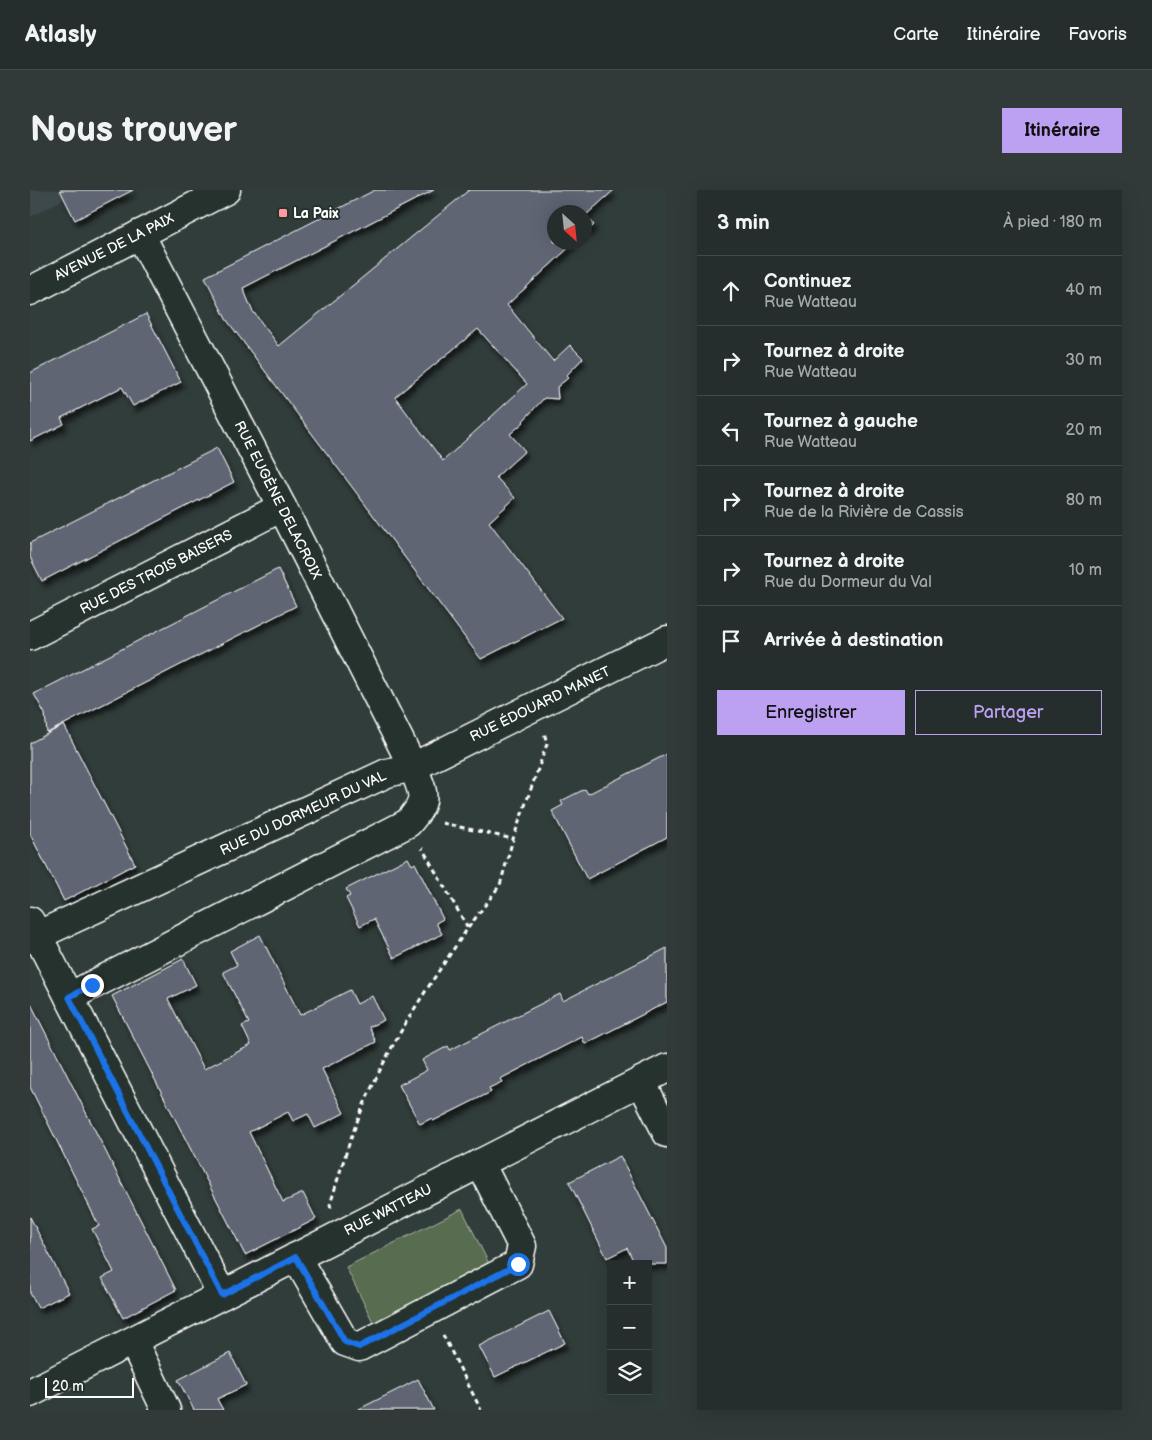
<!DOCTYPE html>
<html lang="fr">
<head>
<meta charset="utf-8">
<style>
	body { margin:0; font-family:"Balsamiq Sans",sans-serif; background:#313a38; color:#f1f3f6 }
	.controls { position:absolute; right:15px; bottom:15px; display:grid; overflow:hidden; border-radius:0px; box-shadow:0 5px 20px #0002 }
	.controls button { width:45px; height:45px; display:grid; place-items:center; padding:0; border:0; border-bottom:1px solid #424a48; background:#252e2c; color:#f1f3f6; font:25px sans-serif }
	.compass { position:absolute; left:517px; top:15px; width:45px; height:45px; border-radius:50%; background:#252e2c; box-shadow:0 5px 20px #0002; rotate:153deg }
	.scale { position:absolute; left:15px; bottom:12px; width:89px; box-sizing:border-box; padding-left:5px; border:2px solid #fff; border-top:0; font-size:14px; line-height:18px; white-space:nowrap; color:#fff; -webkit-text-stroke:4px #26332d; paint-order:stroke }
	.stop { position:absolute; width:15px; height:15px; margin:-11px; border:4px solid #1a73e8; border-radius:50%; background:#fff }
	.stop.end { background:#1a73e8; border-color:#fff; box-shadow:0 1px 5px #0008 }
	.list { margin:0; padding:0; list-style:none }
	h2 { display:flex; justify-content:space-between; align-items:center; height:65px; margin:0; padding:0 20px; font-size:21px }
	h2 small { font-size:16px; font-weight:400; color:#a3a8a9 }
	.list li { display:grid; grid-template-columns:32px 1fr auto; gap:15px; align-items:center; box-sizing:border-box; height:70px; padding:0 20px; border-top:1px solid #424a48 }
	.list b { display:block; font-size:19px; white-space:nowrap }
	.list p { margin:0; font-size:16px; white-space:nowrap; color:#a3a8a9 }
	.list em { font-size:16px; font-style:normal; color:#a3a8a9 }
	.actions { display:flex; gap:10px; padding:15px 20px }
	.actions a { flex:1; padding:11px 0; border:1px solid #bca0f2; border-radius:0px; text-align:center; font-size:18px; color:#bca0f2 }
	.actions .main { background:#bca0f2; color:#111 }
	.icon { flex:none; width:28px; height:28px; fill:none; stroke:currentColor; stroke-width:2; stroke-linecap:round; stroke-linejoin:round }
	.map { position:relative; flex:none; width:637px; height:1220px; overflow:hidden; border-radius:0px }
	header { display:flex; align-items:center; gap:30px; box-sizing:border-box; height:70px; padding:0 25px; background:#252e2c; border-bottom:1px solid #424a48 }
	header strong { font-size:24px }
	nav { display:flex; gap:28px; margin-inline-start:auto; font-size:18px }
	.intro { display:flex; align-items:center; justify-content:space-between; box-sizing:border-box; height:120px; padding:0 30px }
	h1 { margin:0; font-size:35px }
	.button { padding:12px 22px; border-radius:0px; background:#bca0f2; color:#111; font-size:18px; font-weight:700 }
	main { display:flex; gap:30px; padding:0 30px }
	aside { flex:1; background:#252e2c; border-radius:0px; box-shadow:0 5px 20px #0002 }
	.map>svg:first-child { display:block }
</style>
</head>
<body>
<header>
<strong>Atlasly</strong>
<nav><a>Carte</a><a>Itinéraire</a><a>Favoris</a></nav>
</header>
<div class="intro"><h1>Nous trouver</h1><a class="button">Itinéraire</a></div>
<main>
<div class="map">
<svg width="637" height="1220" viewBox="0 0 637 1220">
	<defs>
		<filter id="shadow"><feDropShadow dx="3" dy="5.5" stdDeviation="2.5" flood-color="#0009"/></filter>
	</defs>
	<rect width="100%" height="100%" fill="#313d3b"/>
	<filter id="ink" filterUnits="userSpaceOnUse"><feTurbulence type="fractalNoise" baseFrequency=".02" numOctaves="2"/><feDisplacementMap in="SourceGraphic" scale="10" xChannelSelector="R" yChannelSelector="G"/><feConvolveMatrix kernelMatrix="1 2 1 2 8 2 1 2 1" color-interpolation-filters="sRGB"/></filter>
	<g filter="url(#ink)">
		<!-- built -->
		<polygon fill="#3e494c" points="0,0 95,0 45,30 34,9 0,27"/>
		<!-- green -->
		<polygon fill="#586c50" stroke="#acb6a8" points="432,1019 460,1076 344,1134 316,1077"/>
		<!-- building -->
		<g fill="#5e6573" stroke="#fff" fill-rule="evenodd" filter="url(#shadow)">
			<polygon points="30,0 103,0 45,30"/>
			<path d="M345,0h59l-191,98 9,22 27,36 190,-156h145l-28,25 8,10 -10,9v-22h-30v30h21l-68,63 46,56 17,-16 13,13 -17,18 2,2 -11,9 1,12 -14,-1 -21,23 1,1 -14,12 15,17 -29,26 19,21 -26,24 73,96 -81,41 -255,-340 -21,-42zM448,139l49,55 -84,77 -48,-64z"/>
			<polygon points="116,124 151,192 103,216 92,197 31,228 34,234 0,251 0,183"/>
			<polygon points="187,258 204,292 12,391 0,367 0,353"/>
			<polygon points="248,379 266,416 17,543 15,524 4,504"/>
			<polygon points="34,535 105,674 34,711 0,644 0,553"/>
			<polygon points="637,564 637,647 557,689 522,621 533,615 531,611 555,599 558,604"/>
			<polygon points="378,668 382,675 385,673 413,729 406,733 412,744 364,768 344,729 330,736 316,708 320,706 316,699"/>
			<polygon points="230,745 270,825 320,800 327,814 342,806 354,830 339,837 346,852 292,879 314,923 285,938 278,924 263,931 258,922 219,942 253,1012 273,1003 286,1029 215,1065 82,806 153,769 166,795 138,809 174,879 221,855 212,836 219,833 193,782 207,775 200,761"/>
			<polygon points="637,758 637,812 555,854 552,847 470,889 472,892 459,898 461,902 403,931 402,928 390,934 369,895 397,880 392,870 418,856 420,860 530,804 533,811"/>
			<polygon points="0,812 146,1100 93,1128 72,1088 84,1082 62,1039 69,1036 0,897"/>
			<polygon points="590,966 637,1058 637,1074 605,1074 597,1058 577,1068 539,992"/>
			<polygon points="0,1027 39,1103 8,1118 0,1103"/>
			<polygon points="519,1121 535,1153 465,1187 449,1156"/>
			<polygon points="200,1163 216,1195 187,1209 193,1220 164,1220 148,1190"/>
			<polygon points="388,1189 404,1220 327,1220 371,1198"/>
		</g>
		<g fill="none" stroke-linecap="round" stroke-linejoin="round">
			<defs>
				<g id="minor">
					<polyline points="0,101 196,0"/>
					<polyline points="0,446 252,317"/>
					<polyline points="0,731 192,1105"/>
					<polyline points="0,749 357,583 383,577 637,450"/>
					<path d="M39,807l339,-174c21,-24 16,-28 5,-56l-131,-260 -142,-273"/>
					<polyline points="611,891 637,943"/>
					<polyline points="266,1067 315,1152 329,1157 488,1074 492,1056 450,973"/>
					<polyline points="103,1151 136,1220"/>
					<polyline points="0,1203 637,878"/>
				</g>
			</defs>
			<!-- minor casing -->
			<use href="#minor" stroke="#fff" stroke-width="31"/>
			<!-- path -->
			<g stroke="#fff" stroke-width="3" stroke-dasharray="5 4" stroke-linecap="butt">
				<polyline points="412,633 483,649"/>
				<polyline points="438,738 470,695 483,649 517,554 514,542"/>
				<path d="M301,1018l-1,-3c12,-40 24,-81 42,-118 26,-57 61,-108 96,-159l-46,-80"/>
				<polyline points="413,1145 451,1220"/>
			</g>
			<!-- minor -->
			<use href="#minor" stroke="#26332d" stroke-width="28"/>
		</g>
	</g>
	<g fill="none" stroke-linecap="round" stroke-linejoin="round" filter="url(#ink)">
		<!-- route -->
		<polyline stroke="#1a73e8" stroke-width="6" points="62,795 39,807 192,1105 266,1067 315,1152 329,1157 488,1074"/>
	</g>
	<!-- markers -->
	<rect fill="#ff9aa2" stroke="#26332d" stroke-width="2" x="248" y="18" width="10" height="10" rx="2.5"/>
	<g text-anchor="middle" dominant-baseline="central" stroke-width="4" stroke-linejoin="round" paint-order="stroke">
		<!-- poi labels -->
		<g font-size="14" font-weight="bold" fill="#fff" stroke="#26332d" text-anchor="start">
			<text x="263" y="23">La Paix</text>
		</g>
		<!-- street labels -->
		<g font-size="14" fill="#fff" stroke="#26332d">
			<text transform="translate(84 57) rotate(-27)">AVENUE DE LA PAIX</text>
			<text transform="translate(248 310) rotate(63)">RUE EUGÈNE DELACROIX</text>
			<text transform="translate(126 382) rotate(-27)">RUE DES TROIS BAISERS</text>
			<text transform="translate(510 514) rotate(-26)">RUE ÉDOUARD MANET</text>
			<text transform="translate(273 623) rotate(-25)">RUE DU DORMEUR DU VAL</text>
			<text transform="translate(358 1020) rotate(-27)">RUE WATTEAU</text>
		</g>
	</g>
</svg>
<div class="controls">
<button>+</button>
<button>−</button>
<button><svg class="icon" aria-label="layers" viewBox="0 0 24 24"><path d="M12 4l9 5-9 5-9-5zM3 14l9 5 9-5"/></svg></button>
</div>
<svg class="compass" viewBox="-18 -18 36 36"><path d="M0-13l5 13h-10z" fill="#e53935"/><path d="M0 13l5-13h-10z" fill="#a3a8a9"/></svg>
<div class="scale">20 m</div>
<div class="stop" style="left:488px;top:1074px"></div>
<div class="stop end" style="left:62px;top:795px"></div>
</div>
<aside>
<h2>3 min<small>À pied · 180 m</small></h2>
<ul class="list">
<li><svg class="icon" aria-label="ahead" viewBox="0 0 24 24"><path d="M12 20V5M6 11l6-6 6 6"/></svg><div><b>Continuez</b><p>Rue Watteau</p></div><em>40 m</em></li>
<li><svg class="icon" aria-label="right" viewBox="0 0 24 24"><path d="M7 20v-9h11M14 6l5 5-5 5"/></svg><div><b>Tournez à droite</b><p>Rue Watteau</p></div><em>30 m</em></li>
<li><svg class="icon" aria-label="left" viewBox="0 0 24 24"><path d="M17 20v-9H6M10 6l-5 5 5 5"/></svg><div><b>Tournez à gauche</b><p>Rue Watteau</p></div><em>20 m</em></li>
<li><svg class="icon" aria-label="right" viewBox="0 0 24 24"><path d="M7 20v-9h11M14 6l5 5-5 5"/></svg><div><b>Tournez à droite</b><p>Rue de la Rivière de Cassis</p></div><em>80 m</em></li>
<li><svg class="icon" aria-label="right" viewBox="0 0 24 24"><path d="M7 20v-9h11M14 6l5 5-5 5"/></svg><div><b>Tournez à droite</b><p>Rue du Dormeur du Val</p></div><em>10 m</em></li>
<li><svg class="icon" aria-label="arrive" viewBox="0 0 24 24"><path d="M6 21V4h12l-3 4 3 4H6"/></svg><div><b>Arrivée à destination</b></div></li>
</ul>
<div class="actions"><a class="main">Enregistrer</a><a>Partager</a></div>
</aside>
</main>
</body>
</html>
